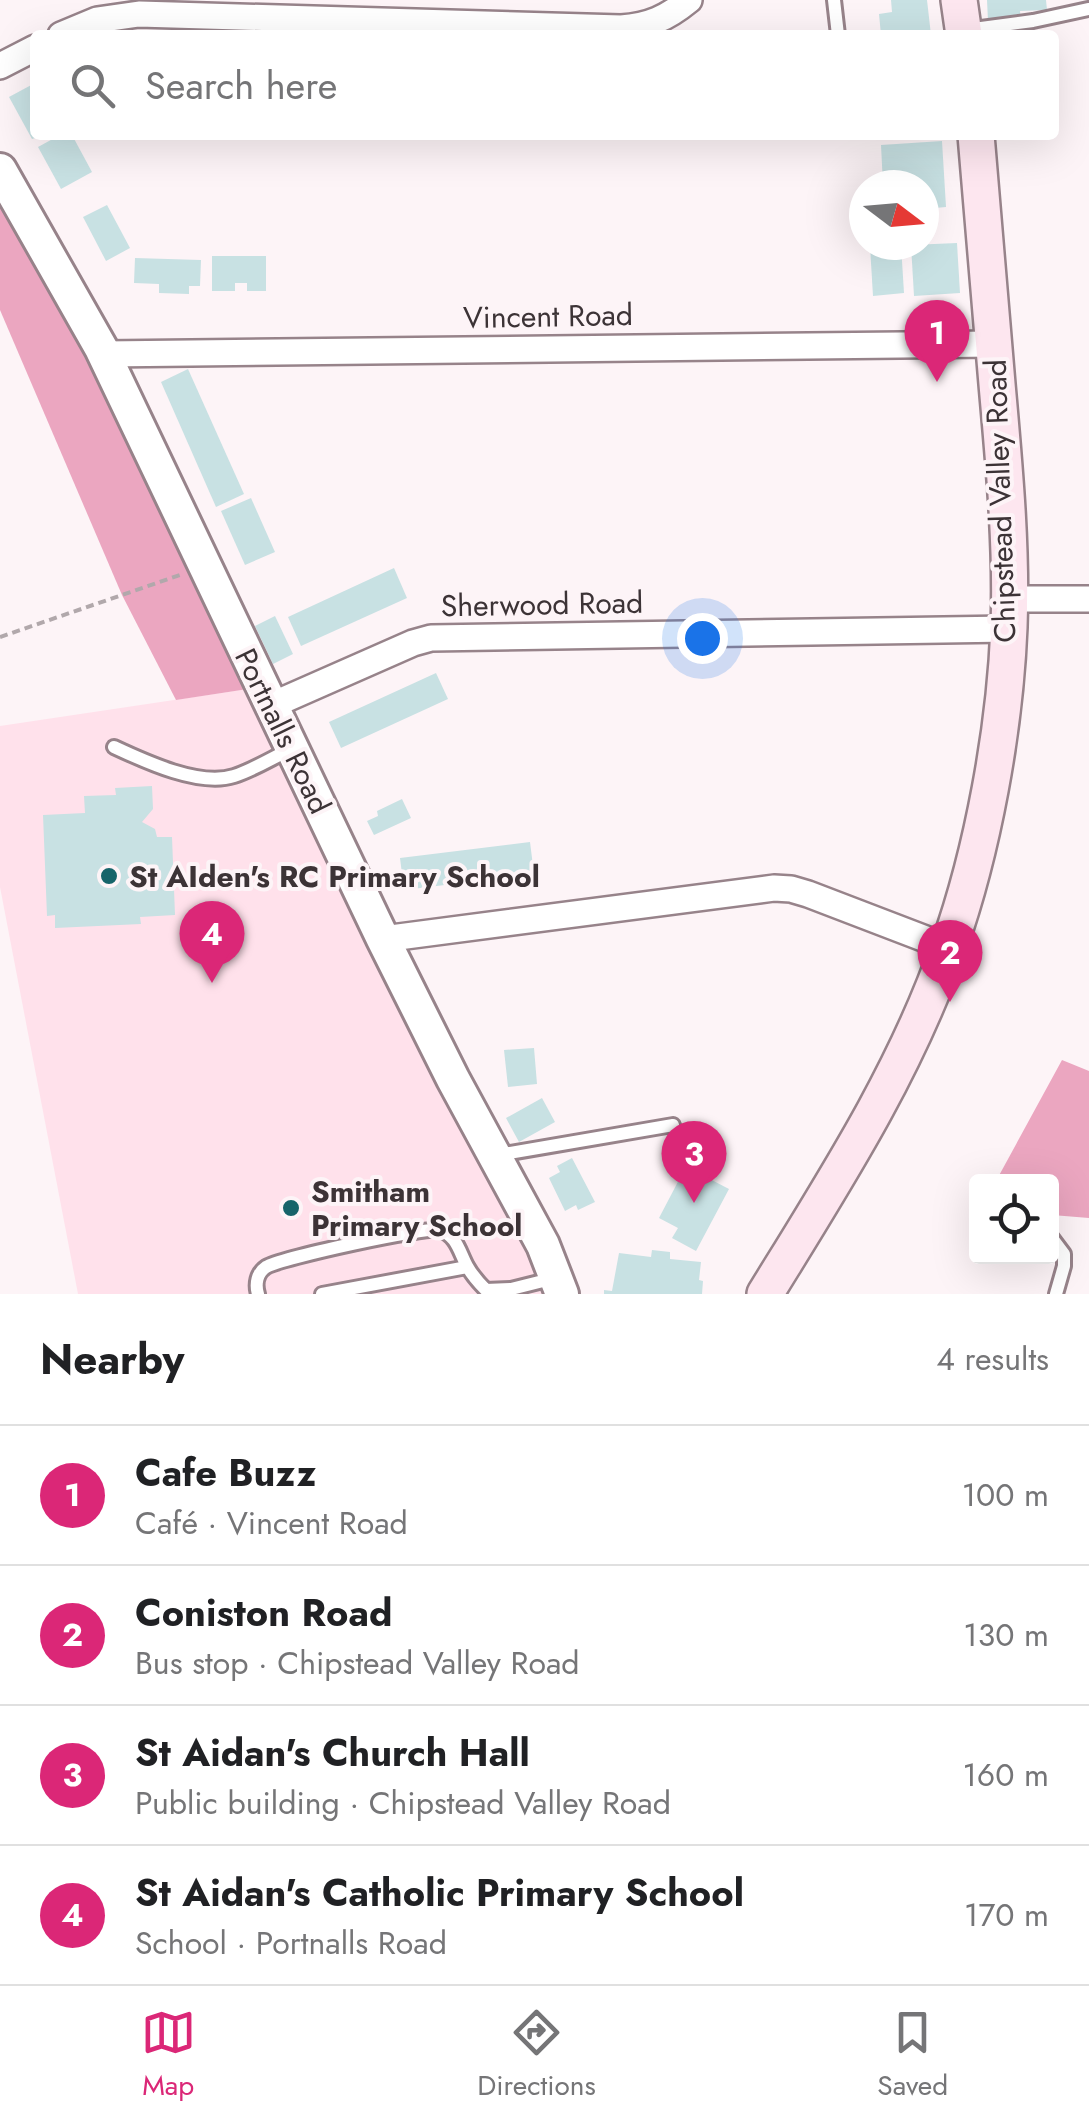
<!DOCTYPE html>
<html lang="en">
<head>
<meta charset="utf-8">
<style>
	body { margin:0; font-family:Jost,sans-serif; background:#f2f2f2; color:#202124 }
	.controls { position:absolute; right:30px; bottom:30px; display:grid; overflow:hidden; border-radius:10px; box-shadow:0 10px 40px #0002 }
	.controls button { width:90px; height:90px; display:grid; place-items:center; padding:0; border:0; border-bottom:2px solid #e0e0e0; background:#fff; color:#202124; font:50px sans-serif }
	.compass { position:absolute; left:849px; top:170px; width:90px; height:90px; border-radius:50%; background:#fff; box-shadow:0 10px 40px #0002; rotate:106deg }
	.you { position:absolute; left:702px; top:638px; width:35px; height:35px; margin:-25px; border:8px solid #fff; border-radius:50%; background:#1a73e8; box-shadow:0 0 0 15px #1a73e833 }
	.badge { display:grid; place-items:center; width:65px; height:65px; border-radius:50%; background:#db2777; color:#fff; font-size:32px; font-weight:700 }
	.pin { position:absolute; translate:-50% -82px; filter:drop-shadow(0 2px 5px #0008) }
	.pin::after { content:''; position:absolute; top:52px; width:35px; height:30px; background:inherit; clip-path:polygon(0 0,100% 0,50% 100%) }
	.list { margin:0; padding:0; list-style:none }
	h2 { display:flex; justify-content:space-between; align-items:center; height:130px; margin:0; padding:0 40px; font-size:42px }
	h2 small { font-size:32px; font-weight:400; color:#757577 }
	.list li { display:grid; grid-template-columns:65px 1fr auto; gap:30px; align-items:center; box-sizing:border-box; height:140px; padding:0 40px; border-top:2px solid #e0e0e0 }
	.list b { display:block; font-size:38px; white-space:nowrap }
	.list p { margin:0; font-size:32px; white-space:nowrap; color:#757577 }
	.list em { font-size:32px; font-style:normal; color:#757577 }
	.icon { flex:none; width:55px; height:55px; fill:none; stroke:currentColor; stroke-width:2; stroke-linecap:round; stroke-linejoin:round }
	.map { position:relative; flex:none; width:1089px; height:1294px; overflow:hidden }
	.search { position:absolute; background:#fff; box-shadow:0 10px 40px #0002; left:30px; right:30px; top:30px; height:110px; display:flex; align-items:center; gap:25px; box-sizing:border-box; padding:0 35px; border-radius:10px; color:#757577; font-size:38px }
	.sheet { height:690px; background:#fff }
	nav { display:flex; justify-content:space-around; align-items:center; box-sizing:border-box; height:140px; border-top:2px solid #e0e0e0; background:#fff; font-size:28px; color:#757577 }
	nav a { display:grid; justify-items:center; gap:5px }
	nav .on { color:#db2777 }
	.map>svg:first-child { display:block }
</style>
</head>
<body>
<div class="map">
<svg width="1089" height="1294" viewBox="0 0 1089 1294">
	<rect width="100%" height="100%" fill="#fdf4f7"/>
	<!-- built -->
	<polygon fill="#ffe1eb" points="261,687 562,1294 78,1294 0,887 0,726"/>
	<!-- forest -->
	<g fill="#eba6c0">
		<polygon points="0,170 261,687 176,700 122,595 0,310"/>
		<polygon points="1062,1060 1089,1071 1089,1218 1052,1215 1052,1182 996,1181"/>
	</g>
	<!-- building -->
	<g fill="#c8e1e3">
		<polygon points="891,0 927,0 931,35 881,35 879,14 892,12"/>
		<polygon points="987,0 1046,0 1047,10 1020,11 1021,20 988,21"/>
		<polygon points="35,83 35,138 32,139 9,97"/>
		<polygon points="60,135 72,135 92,172 61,189 38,147"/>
		<polygon points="942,141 946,207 924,209 924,185 883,185 881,145"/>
		<polygon points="107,205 130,248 106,261 83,217"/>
		<polygon points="957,243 960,293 914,296 911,245"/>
		<polygon points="901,245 904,293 873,296 870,246"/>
		<polygon points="212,256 266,256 266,291 247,291 247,283 235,283 235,291 212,291"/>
		<polygon points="135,258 201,260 200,286 189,286 189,294 159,293 159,284 134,283"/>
		<polygon points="188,369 244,494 216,507 161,382"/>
		<polygon points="251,498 275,552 245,565 221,511"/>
		<polygon points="394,568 407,598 301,646 288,617"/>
		<polygon points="275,616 293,654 273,664 255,626"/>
		<polygon points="436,673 448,699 341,748 329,722"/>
		<polygon points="152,786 153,809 142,822 155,829 157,837 172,837 175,915 140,917 141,924 55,928 55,915 47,916 43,815 85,813 84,796 116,795 115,788"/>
		<polygon points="402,799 411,818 374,835 367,821 378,816 377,811"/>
		<polygon points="530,842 534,874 404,890 400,858"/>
		<polygon points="534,1048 537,1084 508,1087 504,1050"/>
		<polygon points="542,1098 555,1122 519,1142 506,1118"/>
		<polygon points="572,1158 595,1202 578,1210 576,1205 565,1211 549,1178 560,1172 557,1166"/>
		<polygon points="681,1176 699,1185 704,1176 729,1189 696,1251 672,1238 678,1228 659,1218"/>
		<polygon points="652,1250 670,1252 670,1259 701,1262 699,1280 703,1281 702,1294 604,1294 604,1290 612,1291 619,1253 651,1257"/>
	</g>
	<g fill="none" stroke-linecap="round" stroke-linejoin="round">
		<defs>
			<g id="service">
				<polyline points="834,0 838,35"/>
				<polyline points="966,30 1033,21 1088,9"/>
				<path d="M114,747c32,15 86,40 120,29 19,-6 38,-18 57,-27"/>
				<polyline points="498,1155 673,1125"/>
				<polyline points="1052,1238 1064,1254 1064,1266 1056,1294"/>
				<path d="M258,1294c-3,-10 -1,-21 8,-27 15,-9 161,-41 174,-37 17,6 19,21 27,36 5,9 11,16 19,24l25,-1 44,-11"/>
				<polyline points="322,1294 467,1267"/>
			</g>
			<g id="minor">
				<path d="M61,35l36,-15 42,-6 482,14c28,-2 46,-10 68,-28"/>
				<polyline points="0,66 35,48"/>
				<polyline points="104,354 994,344"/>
				<polyline points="1010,599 1089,599"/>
				<polyline points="270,706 413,643 431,638 1009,629"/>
				<polyline points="383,939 774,888 791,889 808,894 949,948"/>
			</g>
			<polyline id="tertiary" points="0,170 101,348 383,939 453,1079 543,1245 562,1294"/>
			<g id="secondary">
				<polyline points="959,0 964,35"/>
				<path d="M765,1294c69,-112 141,-223 184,-348 34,-96 56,-217 60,-319 3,-81 -5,-163 -12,-243 -7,-83 -14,-166 -21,-249"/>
			</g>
		</defs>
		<!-- service casing -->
		<use href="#service" stroke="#97838a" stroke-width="18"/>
		<!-- minor casing -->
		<use href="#minor" stroke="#97838a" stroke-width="30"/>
		<!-- tertiary casing -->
		<use href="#tertiary" stroke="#97838a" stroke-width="38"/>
		<!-- secondary casing -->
		<use href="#secondary" stroke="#97838a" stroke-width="40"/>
		<!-- path -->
		<polyline stroke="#b1a8ab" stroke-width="4" stroke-dasharray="8 5" stroke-linecap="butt" points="0,637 180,575"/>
		<!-- service -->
		<use href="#service" stroke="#fff" stroke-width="12"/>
		<!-- minor -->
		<use href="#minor" stroke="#fff" stroke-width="25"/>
		<!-- tertiary -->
		<use href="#tertiary" stroke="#fff" stroke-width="32"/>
		<!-- secondary -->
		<use href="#secondary" stroke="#fde6ef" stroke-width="35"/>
	</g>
	<!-- markers -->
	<g fill="#16646a" stroke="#fdf4f7" stroke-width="4">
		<circle cx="109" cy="876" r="10"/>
		<circle cx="291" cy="1208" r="10"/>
	</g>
	<g text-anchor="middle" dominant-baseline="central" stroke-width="8" stroke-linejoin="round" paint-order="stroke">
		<!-- street labels -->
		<g font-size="30" fill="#3c3336" stroke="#fdf4f7">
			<text transform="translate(548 316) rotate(-1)">Vincent Road</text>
			<text transform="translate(1000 501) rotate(-92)">Chipstead Valley Road</text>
			<text transform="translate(542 604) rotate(-1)">Sherwood Road</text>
			<text transform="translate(283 731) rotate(64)">Portnalls Road</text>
		</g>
		<!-- poi labels -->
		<g font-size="30" font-weight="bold" fill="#3c3336" stroke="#fdf4f7" text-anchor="start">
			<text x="129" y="876">St AIden's RC Primary School</text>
			<text x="311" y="1191">Smitham<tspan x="311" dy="34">Primary School</tspan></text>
		</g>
	</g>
</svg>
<div class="controls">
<button><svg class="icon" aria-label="locate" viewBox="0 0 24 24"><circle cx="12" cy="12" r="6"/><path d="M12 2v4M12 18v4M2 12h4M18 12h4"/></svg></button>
</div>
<svg class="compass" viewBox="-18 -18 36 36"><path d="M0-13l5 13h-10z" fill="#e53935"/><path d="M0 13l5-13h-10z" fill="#757577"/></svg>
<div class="you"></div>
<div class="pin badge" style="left:937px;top:382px">1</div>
<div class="pin badge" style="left:950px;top:1002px">2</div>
<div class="pin badge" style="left:694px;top:1203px">3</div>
<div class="pin badge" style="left:212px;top:983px">4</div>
<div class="search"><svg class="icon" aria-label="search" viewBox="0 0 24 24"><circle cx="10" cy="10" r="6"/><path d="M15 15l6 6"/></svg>Search here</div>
</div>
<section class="sheet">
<h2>Nearby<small>4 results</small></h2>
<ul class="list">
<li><span class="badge">1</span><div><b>Cafe Buzz</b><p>Café · Vincent Road</p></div><em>100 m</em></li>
<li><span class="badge">2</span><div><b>Coniston Road</b><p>Bus stop · Chipstead Valley Road</p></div><em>130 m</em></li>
<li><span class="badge">3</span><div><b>St Aidan's Church Hall</b><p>Public building · Chipstead Valley Road</p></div><em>160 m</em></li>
<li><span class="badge">4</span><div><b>St Aidan's Catholic Primary School</b><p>School · Portnalls Road</p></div><em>170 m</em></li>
</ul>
</section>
<nav>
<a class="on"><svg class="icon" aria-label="map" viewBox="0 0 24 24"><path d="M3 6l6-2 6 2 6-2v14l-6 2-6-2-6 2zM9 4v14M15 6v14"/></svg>Map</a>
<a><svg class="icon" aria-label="directions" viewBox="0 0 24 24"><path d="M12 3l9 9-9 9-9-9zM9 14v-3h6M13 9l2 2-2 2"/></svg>Directions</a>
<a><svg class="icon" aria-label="saved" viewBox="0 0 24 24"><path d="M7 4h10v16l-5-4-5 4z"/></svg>Saved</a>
</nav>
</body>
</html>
